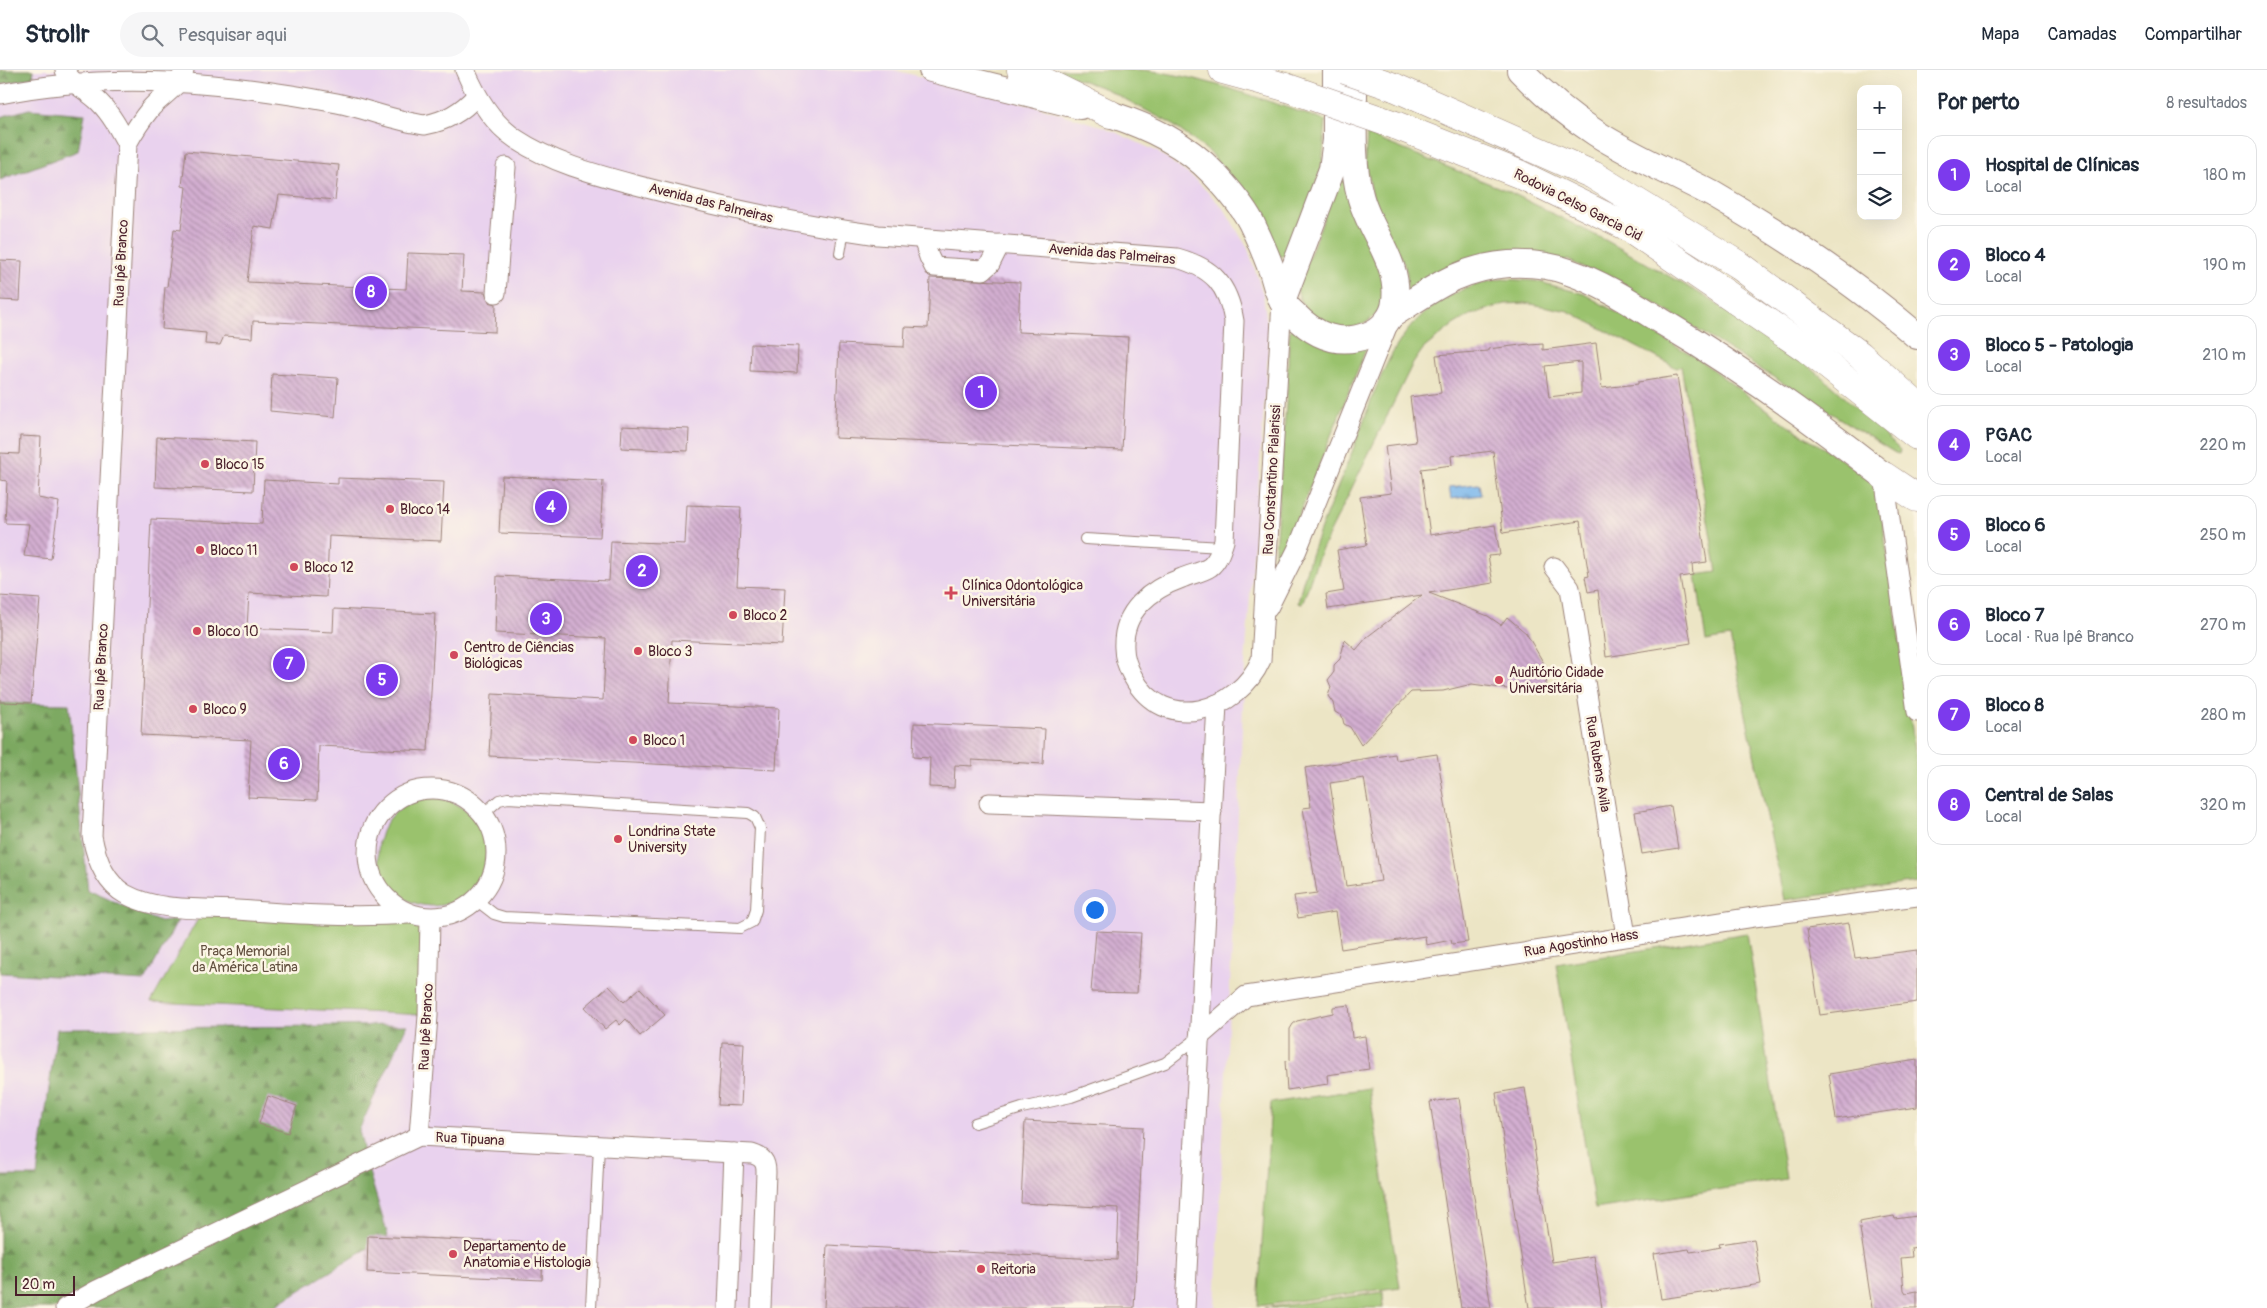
<!DOCTYPE html>
<html lang="pt">
<head>
<meta charset="utf-8">
<style>
	body { margin:0; font-family:Pangolin,sans-serif; background:#f6f6f7; color:#1f2937 }
	.controls { position:absolute; right:15px; top:15px; display:grid; overflow:hidden; border-radius:10px; box-shadow:0 5px 20px #0002 }
	.controls button { width:45px; height:45px; display:grid; place-items:center; padding:0; border:0; border-bottom:1px solid #e0e1e3; background:#fff; color:#1f2937; font:25px sans-serif }
	.scale { position:absolute; left:15px; bottom:12px; width:60px; box-sizing:border-box; padding-left:5px; border:2px solid #4a1f2b; border-top:0; font-size:14px; line-height:18px; white-space:nowrap; color:#4a1f2b; -webkit-text-stroke:4px #fcf5e5; paint-order:stroke }
	.you { position:absolute; left:1094px; top:839px; width:18px; height:18px; margin:-12px; border:4px solid #fff; border-radius:50%; background:#1a73e8; box-shadow:0 0 0 8px #1a73e833 }
	.badge { display:grid; place-items:center; width:32px; height:32px; border-radius:50%; background:#7c3aed; color:#fff; font-size:16px; font-weight:700 }
	.pin { position:absolute; translate:-50% -50%; border:2px solid #fff; box-shadow:0 1px 5px #0006 }
	.list { margin:0; padding:0; list-style:none }
	h2 { display:flex; justify-content:space-between; align-items:center; height:65px; margin:0; padding:0 20px; font-size:21px }
	h2 small { font-size:16px; font-weight:400; color:#747a83 }
	.list li { display:grid; grid-template-columns:32px 1fr auto; gap:15px; align-items:center; box-sizing:border-box; height:80px; margin:0 10px 10px; padding:0 10px; border:1px solid #e0e1e3; border-radius:15px }
	.list b { display:block; font-size:19px; white-space:nowrap }
	.list p { margin:0; font-size:16px; white-space:nowrap; color:#747a83 }
	.list em { font-size:16px; font-style:normal; color:#747a83 }
	.icon { flex:none; width:28px; height:28px; fill:none; stroke:currentColor; stroke-width:2; stroke-linecap:round; stroke-linejoin:round }
	.map { position:relative; flex:none; width:1917px; height:1238px; overflow:hidden }
	header { display:flex; align-items:center; gap:30px; box-sizing:border-box; height:70px; padding:0 25px; background:#fff; border-bottom:1px solid #e0e1e3 }
	header strong { font-size:24px }
	nav { display:flex; gap:28px; margin-inline-start:auto; font-size:18px }
	.search { width:350px; height:45px; background:#f6f6f7; display:flex; align-items:center; gap:12px; box-sizing:border-box; padding:0 18px; border-radius:28px; color:#747a83; font-size:19px }
	main { display:flex }
	aside { flex:1; background:#fff }
	.map>svg:first-child { display:block }
</style>
</head>
<body>
<header>
<strong>Strollr</strong>
<div class="search"><svg class="icon" aria-label="search" viewBox="0 0 24 24"><circle cx="10" cy="10" r="6"/><path d="M15 15l6 6"/></svg>Pesquisar aqui</div>
<nav><a>Mapa</a><a>Camadas</a><a>Compartilhar</a></nav>
</header>
<main>
<div class="map">
<svg width="1917" height="1238" viewBox="0 0 1917 1238">
	<defs>
		<pattern id="forest-firs" width="22" height="20" patternUnits="userSpaceOnUse" patternTransform="scale(1.25)"><rect width="22" height="20" fill="#7ba860"/><path d="M5 1l3.5 6h-7zM16 11l3.5 6h-7z" fill="#67884f"/></pattern>
		<pattern id="water-ripples" width="26" height="14" patternUnits="userSpaceOnUse" patternTransform="scale(1.25)"><rect width="26" height="14" fill="#7ab7ec"/><path d="M2 4q2-2 4 0t4 0M15 11q2-2 4 0t4 0" fill="none" stroke="#6694bf"/></pattern>
		<pattern id="building-back-hatch" width="6" height="6" patternUnits="userSpaceOnUse" patternTransform="scale(1.25)"><rect width="6" height="6" fill="#d3afd1"/><path d="M-1 5l2 2M0 0l6 6M5-1l2 2" fill="none" stroke="#ad8eaa"/></pattern>
	</defs>
	<rect width="100%" height="100%" fill="#fcf5e5"/>
	<filter id="ink" filterUnits="userSpaceOnUse"><feTurbulence type="fractalNoise" baseFrequency=".02" numOctaves="2"/><feDisplacementMap in="SourceGraphic" scale="10" xChannelSelector="R" yChannelSelector="G"/><feConvolveMatrix kernelMatrix="1 2 1 2 8 2 1 2 1" color-interpolation-filters="sRGB"/></filter>
	<filter id="wash" filterUnits="userSpaceOnUse"><feTurbulence type="fractalNoise" baseFrequency=".0096" numOctaves="4" result="noise"/><feDisplacementMap in="SourceGraphic" scale="20" xChannelSelector="R" yChannelSelector="G"/><feGaussianBlur stdDeviation="1.12" result="paint"/><feColorMatrix in="noise" values="0 0 0 0 0 0 0 0 0 0 0 0 0 0 0 0 0 1.4 0 .05"/><feComposite in="paint" operator="in"/></filter>
	<g filter="url(#wash)">
		<rect width="100%" height="100%" fill="#ece5c5"/>
		<!-- built -->
		<polygon fill="#e9d2ee" points="0,0 894,0 1039,37 1104,57 1156,81 1195,109 1225,140 1248,179 1263,224 1269,268 1245,594 1215,1238 0,1238"/>
		<!-- green -->
		<g fill="#9ac26d" stroke="#72704c">
			<path d="M1053,0c29,0 60,0 89,0 63,6 124,31 184,51l-4,46 -26,69 -11,19 -7,2 -66,-103 -42,-31 -64,-34z"/>
			<polygon points="1367,65 1508,121 1607,171 1706,227 1800,289 1835,318 1892,372 1900,380 1899,384 1895,383 1653,232 1568,190 1407,221 1407,204 1404,194 1374,132 1365,90"/>
			<path d="M1342,101c11,31 23,62 35,94 3,7 9,18 9,25 0,3 -2,8 -3,11 -15,44 -80,30 -86,-13z"/>
			<path d="M1502,209l34,2 48,13 110,62 88,65 95,62 40,281v118l-133,18 -54,-263 -24,4 -10,-66 21,-3 -36,-206 -4,2 -109,-57 -20,-4 -23,-4 -20,1 -35,11 -17,10 -30,24 -11,16 -92,188 -18,51 -4,-1c10,-51 33,-98 52,-146 18,-44 31,-97 63,-133 23,-25 56,-40 89,-45z"/>
			<polygon points="1292,259 1368,274 1282,487 1274,493 1287,321 1289,269 1290,261"/>
			<circle cx="432" cy="782" r="54"/>
			<polygon points="203,840 429,853 425,945 151,932"/>
			<polygon points="1747,863 1786,1109 1595,1139 1556,894"/>
			<polygon points="1369,1018 1400,1217 1258,1236 1271,1033"/>
			<polygon points="1383,1222 1384,1238 1264,1238"/>
		</g>
		<!-- forest -->
		<g fill="url(#forest-firs)" stroke="#626446">
			<polygon points="0,0 33,0 34,7 0,15"/>
			<polygon points="29,39 85,44 78,81 0,110 0,47"/>
			<polygon points="0,633 69,634 88,820 160,852 178,850 145,911 0,903"/>
			<polygon points="407,955 359,1060 366,1092 388,1166 276,1235 276,1238 0,1238 0,1106 37,1106 57,959"/>
		</g>
		<!-- water -->
		<polygon fill="url(#water-ripples)" stroke="#626b8c" points="1479,414 1481,425 1451,429 1449,417"/>
		<g id="blocks">
			<!-- building -->
			<g fill="url(#building-back-hatch)" fill-rule="evenodd">
				<polygon points="186,81 339,95 335,130 279,125 273,159 254,156 247,212 406,219 408,183 464,185 462,221 485,222 489,232 496,234 495,262 253,251 252,268 224,266 220,275 205,274 206,263 162,259 165,217 167,217 174,159 181,160 186,117 182,116"/>
				<polygon points="0,190 22,191 20,231 0,230"/>
				<polygon points="930,208 1020,212 1018,262 1128,267 1122,380 835,368 839,274 904,277 905,257 928,258"/>
				<path d="M1596,273l6,45 36,-4v-2l39,-6 30,186 -15,2 1,11 -13,2 11,66 -85,14 -8,-67 -10,2 -3,-15 4,-1 -9,-55 -77,12 -10,-82 -42,5 1,9 -31,4 9,66 65,-10 5,30 -12,1 5,27 -64,10 59,23 13,9 6,-8 19,16 23,39 -6,22 -71,-10 -29,7 -32,1 -50,53 -11,-18 -6,-3 -2,-8 -7,-4 -2,-9 -5,-7 3,-9 -3,-7 6,-8v-7l6,-6 5,-19 11,10 11,-13 55,-42 -94,14 -2,-15 18,-3 -7,-41 30,-5 -7,-48 31,-4 -6,-47 31,-4 -6,-45 31,-4 -5,-38 52,-4v-2l41,-5 1,1 13,-1v6zM1581,292v31l-32,4 -4,-31z"/>
				<polygon points="751,274 798,276 797,303 750,301"/>
				<polygon points="272,304 338,308 335,347 270,341"/>
				<polygon points="622,356 689,359 688,381 621,378"/>
				<polygon points="20,366 41,367 38,428 59,432 51,489 24,486 29,454 5,453 7,411 0,410 0,383 19,384"/>
				<polygon points="157,367 255,372 253,421 155,417"/>
				<polygon points="502,406 603,411 600,467 499,463"/>
				<polygon points="338,408 444,412 441,471 329,466 326,527 249,523 247,558 333,562 334,539 435,544 428,681 319,676 317,730 248,727 251,670 141,665 151,449 262,454 264,410 338,414"/>
				<polygon points="687,435 741,437 737,516 785,518 782,575 672,570 669,633 779,638 776,700 489,686 492,624 603,630 606,568 495,563 497,506 609,511 611,471 685,474"/>
				<polygon points="0,526 40,529 31,633 0,632"/>
				<polygon points="914,653 1045,659 1043,694 972,690 972,696 955,695 954,718 929,717 930,688 913,687"/>
				<path d="M1395,684l1,6 41,-6 31,188 -16,2 -1,-4 -25,5 -1,-9 -84,13 -6,-37 -37,6 -4,-22 23,-3 -14,-85 8,-1 -6,-39zM1364,708l17,103 -35,5 -16,-103z"/>
				<polygon points="1671,736 1678,778 1642,784 1635,742"/>
				<polygon points="1849,853 1855,888 1917,880 1917,932 1820,945 1807,859"/>
				<polygon points="1096,861 1141,863 1137,923 1091,922"/>
				<polygon points="609,916 624,932 640,918 665,945 640,966 626,949 620,955 616,950 605,959 585,937"/>
				<polygon points="1349,935 1352,968 1365,966 1369,999 1327,1005 1328,1014 1287,1020 1285,991 1290,990 1290,959 1293,954 1297,951 1333,943 1333,937"/>
				<polygon points="722,972 744,973 741,1036 718,1035"/>
				<polygon points="1917,990 1917,1037 1836,1049 1829,1004"/>
				<polygon points="1525,1018 1552,1192 1594,1186 1602,1238 1529,1238 1496,1023"/>
				<polygon points="268,1026 297,1036 288,1063 259,1054"/>
				<polygon points="1459,1028 1486,1205 1491,1238 1461,1238 1430,1032"/>
				<polygon points="1025,1051 1143,1057 1134,1238 824,1238 827,1175 1117,1190 1119,1138 1021,1133"/>
				<polygon points="1894,1146 1895,1149 1917,1146 1917,1177 1911,1178 1912,1187 1901,1188 1904,1220 1906,1223 1917,1221 1917,1238 1872,1238 1859,1152"/>
				<polygon points="368,1166 543,1173 542,1210 367,1202"/>
				<polygon points="1754,1169 1761,1214 1661,1229 1654,1184 1689,1179 1690,1182 1705,1180 1720,1177 1719,1174"/>
			</g>
		</g>
	</g>
	<g filter="url(#ink)">
		<use href="#blocks" fill-opacity="0" stroke="#9b8278" stroke-width="1"/>
		<g fill="none" stroke-linecap="round" stroke-linejoin="round">
			<defs>
				<g id="service">
					<polyline points="840,183 844,160"/>
					<polyline points="1085,469 1222,477"/>
					<polyline points="476,830 494,844 504,847 740,858 752,852 756,840 760,758 755,747 748,743 508,728 499,730 483,744"/>
					<polyline points="975,1053 1022,1038 1071,1027 1165,993 1199,967"/>
					<polyline points="591,1238 599,1076"/>
				</g>
				<g id="minor">
					<path d="M65,0c7,15 22,20 34,32 12,12 20,27 28,42"/>
					<path d="M184,0c-3,16 -23,26 -33,38 -9,11 -17,23 -24,36l-35,692c4,22 12,46 33,58 33,18 75,14 112,16 57,4 114,8 171,4"/>
					<path d="M465,0c11,26 27,53 51,69 39,26 87,37 131,49 77,20 152,36 231,47l299,23c36,10 51,27 57,63l-10,220c-3,9 -6,20 -14,26 -7,5 -19,7 -28,11 -31,11 -60,33 -58,70 0,11 4,20 9,29 31,58 105,35 128,-17l21,-359"/>
					<path d="M0,24c111,-23 227,-12 337,9 30,6 58,18 88,22 21,-4 38,-14 51,-29"/>
					<polyline points="923,169 929,187 934,197 983,200 990,194 1000,174"/>
					<polyline points="496,223 506,97"/>
					<polyline points="1884,406 1917,642"/>
					<polyline points="1554,497 1570,518 1626,866"/>
					<polyline points="1268,538 1297,480 1389,252"/>
					<circle cx="432" cy="783" r="64"/>
					<polyline points="989,733 1212,741"/>
					<polyline points="1199,967 1246,926 1754,847 1917,826"/>
					<polyline points="419,1066 428,946 430,848"/>
					<path d="M65,1238l32,-18 322,-154 333,18c10,3 14,7 14,18l-5,136"/>
					<polyline points="728,1238 734,1083"/>
					<polyline points="1185,1238 1217,634"/>
				</g>
				<polyline id="tertiary" points="931,0 1080,37"/>
				<g id="secondary">
					<path d="M1520,0c23,24 48,45 76,63 37,24 79,41 118,62 69,40 143,89 203,141"/>
					<path d="M1110,44c39,13 76,30 104,60 14,15 28,31 37,48 8,16 15,33 21,49 3,10 5,20 10,29 2,5 8,10 12,14 21,22 45,32 74,21 14,-5 26,-19 27,-34 5,-40 -26,-69 -35,-106 -10,-36 -5,-88 -6,-125"/>
					<polyline points="1282,231 1332,99 1336,70 1336,0"/>
					<path d="M1393,244c41,-26 66,-46 116,-50 20,-1 41,1 60,8 35,12 66,33 97,52 77,46 148,97 218,152"/>
				</g>
				<g id="motorway">
					<polyline points="1021,0 1110,44"/>
					<polyline points="1223,0 1285,17"/>
					<polyline points="1394,17 1593,105 1737,194 1860,285 1917,336"/>
					<polyline points="1395,55 1519,104 1628,157 1807,279 1917,366"/>
					<polyline points="1884,406 1917,428"/>
				</g>
			</defs>
			<!-- service casing -->
			<use href="#service" stroke="#9b8278" stroke-width="12"/>
			<!-- minor casing -->
			<use href="#minor" stroke="#9b8278" stroke-width="21"/>
			<!-- tertiary casing -->
			<use href="#tertiary" stroke="#9b8278" stroke-width="26"/>
			<!-- secondary casing -->
			<use href="#secondary" stroke="#9b8278" stroke-width="28"/>
			<!-- motorway casing -->
			<use href="#motorway" stroke="#9b8278" stroke-width="29"/>
			<!-- service -->
			<use href="#service" stroke="#fff" stroke-width="10"/>
			<!-- minor -->
			<use href="#minor" stroke="#fff" stroke-width="19"/>
			<!-- tertiary -->
			<use href="#tertiary" stroke="#fff" stroke-width="24"/>
			<!-- secondary -->
			<use href="#secondary" stroke="#fff" stroke-width="26"/>
			<!-- motorway -->
			<use href="#motorway" stroke="#fff" stroke-width="28"/>
			<defs>
				<g id="motorway-bridge">
					<polyline points="1345,0 1394,17"/>
					<polyline points="1285,17 1395,55"/>
				</g>
			</defs>
			<!-- motorway-bridge casing -->
			<use href="#motorway-bridge" stroke="#9b8278" stroke-width="29" stroke-linecap="butt"/>
			<!-- motorway-bridge -->
			<use href="#motorway-bridge" stroke="#fff" stroke-width="28"/>
		</g>
	</g>
	<!-- markers -->
	<g fill="#d1495b" stroke="#fcf5e5" stroke-width="2">
		<circle cx="205" cy="394" r="5"/>
		<circle cx="390" cy="439" r="5"/>
		<circle cx="200" cy="480" r="5"/>
		<circle cx="294" cy="497" r="5"/>
		<path d="M948.5 515.5h5v5h5v5h-5v5h-5v-5h-5v-5h5z"/>
		<circle cx="733" cy="545" r="5"/>
		<circle cx="197" cy="561" r="5"/>
		<circle cx="638" cy="581" r="5"/>
		<circle cx="454" cy="585" r="5"/>
		<circle cx="1499" cy="610" r="5"/>
		<circle cx="193" cy="639" r="5"/>
		<circle cx="633" cy="670" r="5"/>
		<circle cx="618" cy="769" r="5"/>
		<circle cx="453" cy="1184" r="5"/>
		<circle cx="981" cy="1199" r="5"/>
	</g>
	<g text-anchor="middle" dominant-baseline="central" stroke-width="5" stroke-linejoin="round" paint-order="stroke">
		<!-- street labels -->
		<g font-size="14" fill="#4a1f2b" stroke="#fcf5e5">
			<text transform="translate(711 133) rotate(14)">Avenida das Palmeiras</text>
			<text transform="translate(1578 135) rotate(27)">Rodovia Celso Garcia Cid</text>
			<text transform="translate(1112 184) rotate(5)">Avenida das Palmeiras</text>
			<text transform="translate(121 193) rotate(-87)">Rua Ipê Branco</text>
			<text transform="translate(1272 410) rotate(-87)">Rua Constantino Pialarissi</text>
			<text transform="translate(101 597) rotate(-87)">Rua Ipê Branco</text>
			<text transform="translate(1598 694) rotate(81)">Rua Rubens Avila</text>
			<text transform="translate(1581 873) rotate(-9)">Rua Agostinho Hass</text>
			<text transform="translate(426 957) rotate(-87)">Rua Ipê Branco</text>
			<text transform="translate(470 1069) rotate(3)">Rua Tipuana</text>
		</g>
		<!-- poi labels -->
		<g font-size="14" fill="#4a1f2b" stroke="#fcf5e5" text-anchor="start">
			<text x="215" y="394">Bloco 15</text>
			<text x="400" y="439">Bloco 14</text>
			<text x="210" y="480">Bloco 11</text>
			<text x="304" y="497">Bloco 12</text>
			<text x="962" y="515">Clínica Odontológica<tspan x="962" dy="16">Universitária</tspan></text>
			<text x="743" y="545">Bloco 2</text>
			<text x="207" y="561">Bloco 10</text>
			<text x="464" y="577">Centro de Ciências<tspan x="464" dy="16">Biológicas</tspan></text>
			<text x="648" y="581">Bloco 3</text>
			<text x="1509" y="602">Auditório Cidade<tspan x="1509" dy="16">Universitária</tspan></text>
			<text x="203" y="639">Bloco 9</text>
			<text x="643" y="670">Bloco 1</text>
			<text x="628" y="761">Londrina State<tspan x="628" dy="16">University</tspan></text>
			<text x="463" y="1176">Departamento de<tspan x="463" dy="16">Anatomia e Histologia</tspan></text>
			<text x="991" y="1199">Reitoria</text>
		</g>
		<!-- park labels -->
		<g font-size="14" fill="#62503f" stroke="#fcf5e5">
			<text x="245" y="881">Praça Memorial<tspan x="245" dy="16">da América Latina</tspan></text>
		</g>
	</g>
</svg>
<div class="controls">
<button>+</button>
<button>−</button>
<button><svg class="icon" aria-label="layers" viewBox="0 0 24 24"><path d="M12 4l9 5-9 5-9-5zM3 14l9 5 9-5"/></svg></button>
</div>
<div class="scale">20 m</div>
<div class="you"></div>
<div class="pin badge" style="left:981px;top:322px">1</div>
<div class="pin badge" style="left:642px;top:501px">2</div>
<div class="pin badge" style="left:546px;top:549px">3</div>
<div class="pin badge" style="left:551px;top:437px">4</div>
<div class="pin badge" style="left:382px;top:610px">5</div>
<div class="pin badge" style="left:284px;top:694px">6</div>
<div class="pin badge" style="left:289px;top:594px">7</div>
<div class="pin badge" style="left:371px;top:222px">8</div>
</div>
<aside>
<h2>Por perto<small>8 resultados</small></h2>
<ul class="list">
<li><span class="badge">1</span><div><b>Hospital de Clínicas</b><p>Local</p></div><em>180 m</em></li>
<li><span class="badge">2</span><div><b>Bloco 4</b><p>Local</p></div><em>190 m</em></li>
<li><span class="badge">3</span><div><b>Bloco 5 - Patologia</b><p>Local</p></div><em>210 m</em></li>
<li><span class="badge">4</span><div><b>PGAC</b><p>Local</p></div><em>220 m</em></li>
<li><span class="badge">5</span><div><b>Bloco 6</b><p>Local</p></div><em>250 m</em></li>
<li><span class="badge">6</span><div><b>Bloco 7</b><p>Local · Rua Ipê Branco</p></div><em>270 m</em></li>
<li><span class="badge">7</span><div><b>Bloco 8</b><p>Local</p></div><em>280 m</em></li>
<li><span class="badge">8</span><div><b>Central de Salas</b><p>Local</p></div><em>320 m</em></li>
</ul>
</aside>
</main>
</body>
</html>
